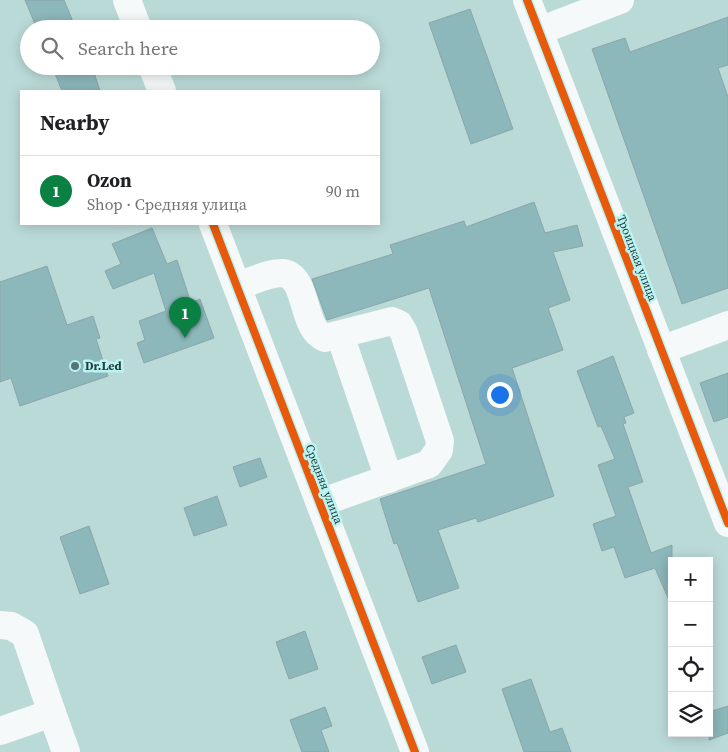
<!DOCTYPE html>
<html lang="en">
<head>
<meta charset="utf-8">
<style>
	body { margin:0; font-family:"Source Serif 4",serif; background:#f2f2f2; color:#202124 }
	.controls { position:absolute; right:15px; bottom:15px; display:grid; overflow:hidden; border-radius:0px; box-shadow:0 2px 12px #0003 }
	.controls button { width:45px; height:45px; display:grid; place-items:center; padding:0; border:0; border-bottom:1px solid #e0e0e0; background:#fff; color:#202124; font:25px sans-serif }
	.you { position:absolute; left:499px; top:394px; width:18px; height:18px; margin:-12px; border:4px solid #fff; border-radius:50%; background:#1a73e8; box-shadow:0 0 0 8px #1a73e833 }
	.badge { display:grid; place-items:center; width:32px; height:32px; border-radius:50%; background:#0b8043; color:#fff; font-size:16px; font-weight:700 }
	.pin { position:absolute; translate:-50% -41px; filter:drop-shadow(0 1px 2px #0008) }
	.pin::after { content:''; position:absolute; top:26px; width:18px; height:15px; background:inherit; clip-path:polygon(0 0,100% 0,50% 100%) }
	.list { margin:0; padding:0; list-style:none }
	h2 { display:flex; justify-content:space-between; align-items:center; height:65px; margin:0; padding:0 20px; font-size:21px }
	h2 small { font-size:16px; font-weight:400; color:#757577 }
	.list li { display:grid; grid-template-columns:32px 1fr auto; gap:15px; align-items:center; box-sizing:border-box; height:70px; padding:0 20px; border-top:1px solid #e0e0e0 }
	.list b { display:block; font-size:19px; white-space:nowrap }
	.list p { margin:0; font-size:16px; white-space:nowrap; color:#757577 }
	.list em { font-size:16px; font-style:normal; color:#757577 }
	.icon { flex:none; width:28px; height:28px; fill:none; stroke:currentColor; stroke-width:2; stroke-linecap:round; stroke-linejoin:round }
	.map { position:relative; flex:none; width:728px; height:752px; overflow:hidden }
	.search { position:absolute; background:#fff; box-shadow:0 2px 12px #0003; left:20px; top:20px; width:360px; height:55px; display:flex; align-items:center; gap:12px; box-sizing:border-box; padding:0 18px; border-radius:28px; color:#757577; font-size:19px }
	.panel { position:absolute; background:#fff; box-shadow:0 2px 12px #0003; left:20px; top:90px; width:360px; height:135px; border-radius:0px }
	.map>svg:first-child { display:block }
</style>
</head>
<body>
<div class="map">
<svg width="728" height="752" viewBox="0 0 728 752">
	<rect width="100%" height="100%" fill="#badad8"/>
	<!-- building -->
	<g fill="#8cb7bb" stroke="#8da6a8">
		<polygon points="25,0 64,0 76,29 37,29"/>
		<polygon points="470,9 513,129 471,144 429,23"/>
		<polygon points="728,17 728,65 718,68 728,97 728,288 682,304 592,49 625,38 630,52"/>
		<polygon points="52,66 92,66 100,91 62,91"/>
		<polygon points="534,202 545,233 577,225 583,246 553,252 570,300 548,308 563,350 512,368 554,496 478,522 476,518 438,530 459,588 418,602 397,543 394,544 380,499 486,464 429,288 327,320 312,279 393,254 390,245 464,221 466,227"/>
		<polygon points="152,228 167,264 177,260 191,303 200,299 214,338 144,363 137,343 145,340 139,321 166,311 154,273 113,289 105,271 121,264 112,244"/>
		<polygon points="47,266 67,325 93,316 100,338 96,339 108,376 20,406 11,378 0,382 0,282"/>
		<polygon points="613,356 634,413 624,417 626,423 623,424 643,482 628,487 651,553 672,545 672,607 655,568 625,578 614,547 602,551 593,524 616,516 598,465 615,459 601,426 598,427 577,371"/>
		<polygon points="728,373 728,417 714,422 700,383"/>
		<polygon points="260,458 267,477 240,487 233,467"/>
		<polygon points="217,496 227,525 194,536 184,508"/>
		<polygon points="89,526 109,584 80,594 60,537"/>
		<polygon points="305,631 318,669 289,679 276,642"/>
		<polygon points="456,645 466,672 432,684 422,657"/>
		<polygon points="531,679 550,732 562,728 571,752 524,752 502,689"/>
		<polygon points="728,706 728,733 709,740 709,712"/>
		<polygon points="325,707 332,726 321,730 329,752 302,752 290,720"/>
	</g>
	<g fill="none" stroke-linecap="round" stroke-linejoin="round">
		<!-- minor -->
		<g stroke="#f5f9f9" stroke-width="28">
			<polyline points="127,0 138,29"/>
			<polyline points="527,0 728,523"/>
			<polyline points="539,31 620,0"/>
			<polyline points="152,66 162,91"/>
			<polyline points="213,224 415,752"/>
			<path d="M237,286c14,-4 30,-13 45,-13 27,2 18,55 43,65l67,-17 7,3 5,9 36,108 -1,9 -10,14 -109,39"/>
			<polyline points="340,335 389,479"/>
			<polyline points="661,350 728,325"/>
			<polyline points="0,625 11,626 25,634 52,713 0,731"/>
			<polyline points="52,713 66,752"/>
		</g>
		<defs>
			<g id="cycleway">
				<polyline points="527,0 728,523"/>
				<polyline points="213,224 415,752"/>
			</g>
		</defs>
		<!-- cycleway casing -->
		<use href="#cycleway" stroke="#baf4f2" stroke-width="11"/>
		<!-- cycleway -->
		<use href="#cycleway" stroke="#e8590c" stroke-width="8"/>
	</g>
	<!-- markers -->
	<circle fill="#597473" stroke="#baf4f2" stroke-width="2" cx="75" cy="366" r="5"/>
	<g text-anchor="middle" dominant-baseline="central" stroke-width="5" stroke-linejoin="round" paint-order="stroke">
		<!-- street labels -->
		<g font-size="12" fill="#253d3c" stroke="#baf4f2">
			<text transform="translate(637 258) rotate(69)">Троицкая улица</text>
			<text transform="translate(324 484) rotate(69)">Средняя улица</text>
		</g>
		<!-- poi labels -->
		<g font-size="12" font-weight="bold" fill="#253d3c" stroke="#baf4f2" text-anchor="start">
			<text x="85" y="366">Dr.Led</text>
		</g>
	</g>
</svg>
<div class="controls">
<button>+</button>
<button>−</button>
<button><svg class="icon" aria-label="locate" viewBox="0 0 24 24"><circle cx="12" cy="12" r="6"/><path d="M12 2v4M12 18v4M2 12h4M18 12h4"/></svg></button>
<button><svg class="icon" aria-label="layers" viewBox="0 0 24 24"><path d="M12 4l9 5-9 5-9-5zM3 14l9 5 9-5"/></svg></button>
</div>
<div class="you"></div>
<div class="pin badge" style="left:185px;top:338px">1</div>
<div class="search"><svg class="icon" aria-label="search" viewBox="0 0 24 24"><circle cx="10" cy="10" r="6"/><path d="M15 15l6 6"/></svg>Search here</div>
<section class="panel">
<h2>Nearby<small></small></h2>
<ul class="list">
<li><span class="badge">1</span><div><b>Ozon</b><p>Shop · Средняя улица</p></div><em>90 m</em></li>
</ul>
</section>
</div>
</body>
</html>
